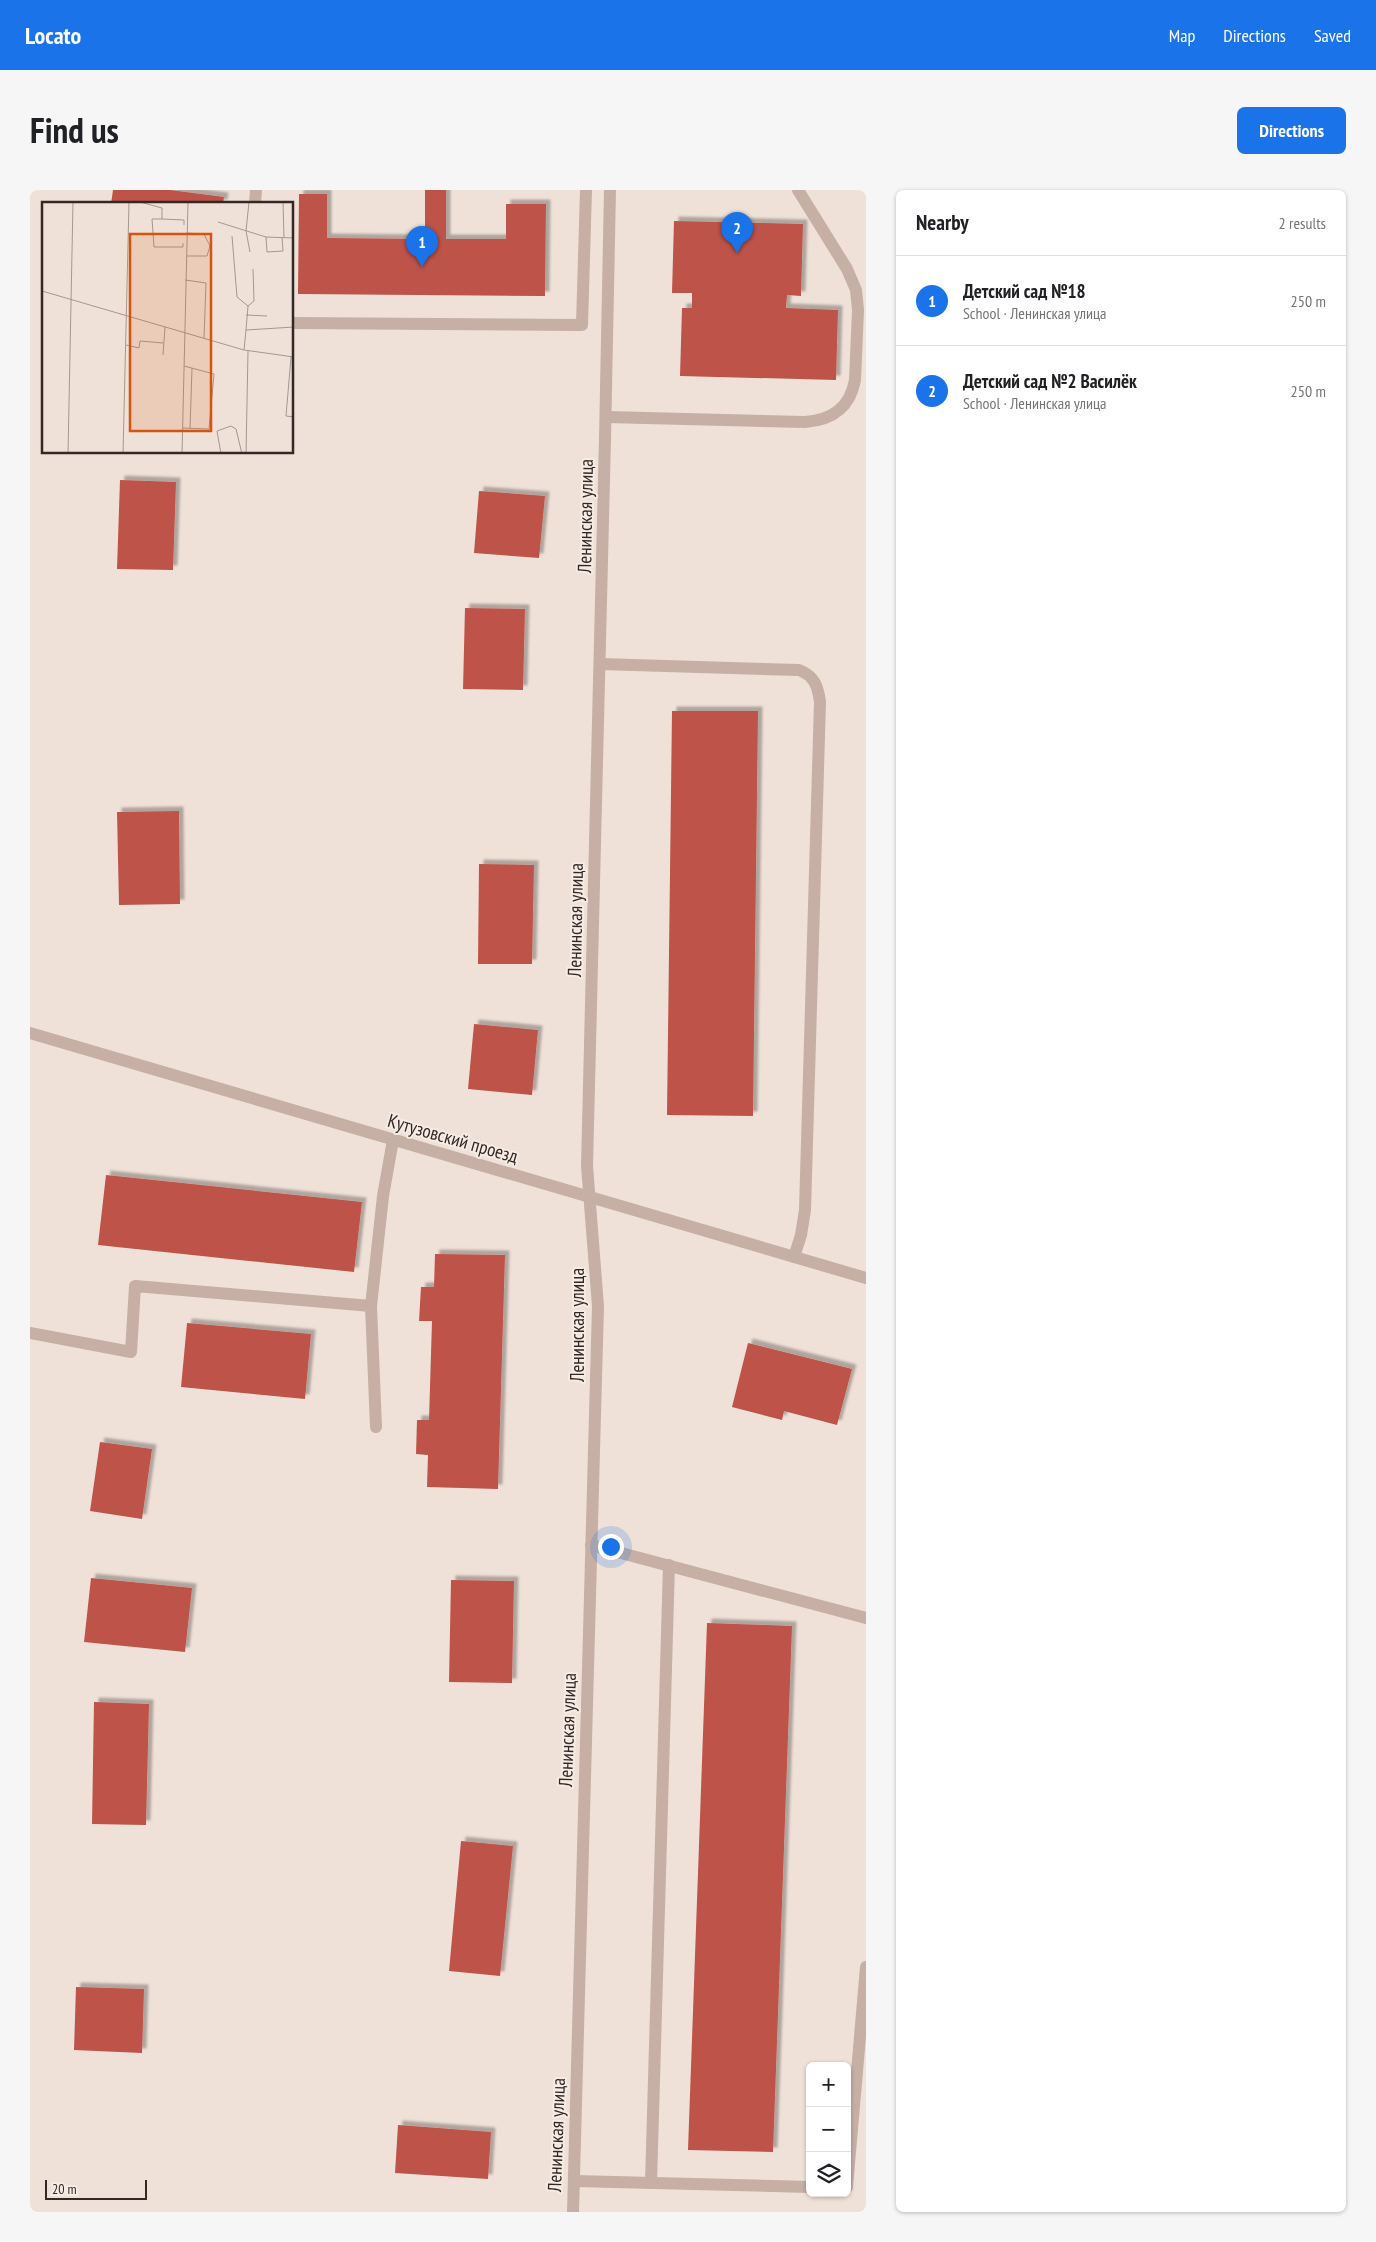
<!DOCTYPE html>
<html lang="en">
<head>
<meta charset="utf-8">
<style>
	body { margin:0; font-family:"PT Sans Narrow",sans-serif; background:#f6f6f6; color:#202124 }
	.controls { position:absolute; right:15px; bottom:15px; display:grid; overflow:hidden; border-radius:8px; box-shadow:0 1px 4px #0004 }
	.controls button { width:45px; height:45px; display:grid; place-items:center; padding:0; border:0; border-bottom:1px solid #e0e0e0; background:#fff; color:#202124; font:25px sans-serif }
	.scale { position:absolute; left:15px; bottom:12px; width:102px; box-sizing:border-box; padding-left:5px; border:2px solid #322826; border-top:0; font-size:14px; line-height:18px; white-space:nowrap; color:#322826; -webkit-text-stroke:4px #f7ece4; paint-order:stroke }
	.you { position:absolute; left:580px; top:1356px; width:18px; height:18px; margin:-12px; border:4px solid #fff; border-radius:50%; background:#1a73e8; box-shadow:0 0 0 8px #1a73e833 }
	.badge { display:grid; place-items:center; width:32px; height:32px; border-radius:50%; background:#1a73e8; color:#fff; font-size:16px; font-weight:700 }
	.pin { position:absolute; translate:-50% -41px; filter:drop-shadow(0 1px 2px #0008) }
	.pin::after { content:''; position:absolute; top:26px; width:18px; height:15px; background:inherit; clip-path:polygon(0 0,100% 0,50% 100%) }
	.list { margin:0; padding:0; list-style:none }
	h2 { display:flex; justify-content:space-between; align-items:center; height:65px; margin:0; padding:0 20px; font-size:21px }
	h2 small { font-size:16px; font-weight:400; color:#757577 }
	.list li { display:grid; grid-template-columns:32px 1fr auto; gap:15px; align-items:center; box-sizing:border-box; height:90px; padding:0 20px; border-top:1px solid #e0e0e0 }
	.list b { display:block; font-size:19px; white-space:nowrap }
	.list p { margin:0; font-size:16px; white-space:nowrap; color:#757577 }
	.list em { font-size:16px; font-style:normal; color:#757577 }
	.icon { flex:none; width:28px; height:28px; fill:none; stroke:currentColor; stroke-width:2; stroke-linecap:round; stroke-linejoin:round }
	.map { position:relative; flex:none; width:836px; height:2022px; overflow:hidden; border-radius:8px }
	header { display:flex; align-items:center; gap:30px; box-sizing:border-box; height:70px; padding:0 25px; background:#1a73e8; color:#fff }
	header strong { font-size:24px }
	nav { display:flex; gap:28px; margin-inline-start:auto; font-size:18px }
	.intro { display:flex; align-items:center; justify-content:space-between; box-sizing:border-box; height:120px; padding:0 30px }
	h1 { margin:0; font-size:35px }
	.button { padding:12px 22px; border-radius:8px; background:#1a73e8; color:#fff; font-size:18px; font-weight:700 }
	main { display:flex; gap:30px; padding:0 30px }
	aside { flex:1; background:#fff; border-radius:8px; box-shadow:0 1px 4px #0004 }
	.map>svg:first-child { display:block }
</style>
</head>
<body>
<header>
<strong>Locato</strong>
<nav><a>Map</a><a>Directions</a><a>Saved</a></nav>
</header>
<div class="intro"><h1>Find us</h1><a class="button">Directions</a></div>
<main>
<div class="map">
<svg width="836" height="2022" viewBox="0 0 836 2022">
	<defs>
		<filter id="shadow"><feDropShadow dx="4.5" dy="-4.5" stdDeviation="1" flood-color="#0004"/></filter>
	</defs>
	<rect width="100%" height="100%" fill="#efe1d8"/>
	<!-- building -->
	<g fill="#be5348" filter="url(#shadow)">
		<polygon points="83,0 140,0 194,7 193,14 81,14"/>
		<polygon points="395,0 416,0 416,49 476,49 476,14 516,14 515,106 268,104 269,4 297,4 297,48 395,49"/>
		<polygon points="644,31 773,34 771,106 757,105 756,118 808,120 806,190 650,186 652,118 662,118 662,103 642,103"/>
		<polygon points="90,290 146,292 143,380 87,379"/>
		<polygon points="449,301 515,306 509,368 444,363"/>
		<polygon points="435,418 495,419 493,500 433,499"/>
		<polygon points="642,521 728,521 723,926 637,925"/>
		<polygon points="149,621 150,714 89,715 87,622"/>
		<polygon points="449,674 504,675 502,774 448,774"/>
		<polygon points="444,834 508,840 502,905 438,899"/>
		<polygon points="76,985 332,1012 324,1082 68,1055"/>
		<polygon points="405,1064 475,1065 468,1299 397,1297 398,1265 386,1264 387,1230 399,1230 402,1131 389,1131 391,1097 404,1097"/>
		<polygon points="157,1133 281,1144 275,1209 151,1197"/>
		<polygon points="718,1153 822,1179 807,1235 754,1221 752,1230 702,1217"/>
		<polygon points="70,1252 122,1259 112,1329 60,1321"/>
		<polygon points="61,1388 162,1398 155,1462 54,1452"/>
		<polygon points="421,1390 484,1391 482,1493 419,1492"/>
		<polygon points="677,1433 762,1436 743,1962 658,1960"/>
		<polygon points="64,1512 119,1514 116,1635 62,1634"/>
		<polygon points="431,1651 483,1656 470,1786 419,1781"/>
		<polygon points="46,1797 114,1799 112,1863 44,1860"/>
		<polygon points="368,1935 461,1942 458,1989 365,1983"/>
	</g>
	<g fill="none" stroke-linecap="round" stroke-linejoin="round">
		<!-- service -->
		<g stroke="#c6afa5" stroke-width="12">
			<polyline points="225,14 226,0"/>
			<polyline points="262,133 552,135 556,0"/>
			<path d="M576,227l199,5c27,-2 45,-14 50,-42l3,-70 -2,-20 -9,-21 -49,-79"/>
			<polyline points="575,249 580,0"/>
			<path d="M570,474l199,6c16,6 19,17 21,32l-15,508 -4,25 -7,22"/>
			<polyline points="0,1143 101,1162 105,1096 341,1116"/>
			<polyline points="346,1237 341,1116 353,1006 363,950"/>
			<polyline points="561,1355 836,1428"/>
			<polyline points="544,1991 780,1997"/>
			<polyline points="621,1993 639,1375"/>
			<polyline points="817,1997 836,1777"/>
		</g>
		<!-- minor -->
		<polyline stroke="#c6afa5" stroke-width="12" points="543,2022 568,1116 557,976 575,249"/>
		<!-- tertiary -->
		<polyline stroke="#c6afa5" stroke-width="12" points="0,843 836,1088"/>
	</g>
	<g text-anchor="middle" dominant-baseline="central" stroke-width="4" stroke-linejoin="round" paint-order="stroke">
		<!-- street labels -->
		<g font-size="19" fill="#322826" stroke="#f7ece4">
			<text transform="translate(555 326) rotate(-89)">Ленинская улица</text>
			<text transform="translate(545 730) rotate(-89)">Ленинская улица</text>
			<text transform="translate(423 948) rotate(16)">Кутузовский проезд</text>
			<text transform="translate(547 1135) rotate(-90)">Ленинская улица</text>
			<text transform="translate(537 1540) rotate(-88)">Ленинская улица</text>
			<text transform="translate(526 1945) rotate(-88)">Ленинская улица</text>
		</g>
	</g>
	<!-- overview -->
	<g transform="translate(12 12)">
		<rect width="251" height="251" fill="#efe1d8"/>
		<path fill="none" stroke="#a39791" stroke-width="1" d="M98,0l22,6v11l22,1v5M207,0l-3,29 4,21M241,0l1,36M120,17h-10l2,28h29v-4M176,20l48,15 28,1M190,34l5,61 11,9M224,35l1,15 16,-1 -1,-14M144,54h21l3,-10 -6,-12 -18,-1M143,78l21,3 -2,55M0,89l202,59 50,7M204,113l21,1M204,128l2,-24 6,-5 -1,-32M84,143l13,3 1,-7 23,2M202,148l2,-20 48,-3M121,153l2,-28M249,155l-5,59 8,1M141,226l26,1 5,-55 -30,-8M148,227l2,-61M26,252l5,-252M81,252l6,-252M140,252l6,-252M179,252l-4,-23 14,-5 5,3 6,25M204,252l2,-103"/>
		<path fill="#d6540f" fill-opacity="0.15" stroke="#d6540f" stroke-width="2.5" d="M88,32h81v197h-81z"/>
		<rect width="251" height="251" fill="none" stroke="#322826" stroke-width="2.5"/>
	</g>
</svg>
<div class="controls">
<button>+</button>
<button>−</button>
<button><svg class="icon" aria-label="layers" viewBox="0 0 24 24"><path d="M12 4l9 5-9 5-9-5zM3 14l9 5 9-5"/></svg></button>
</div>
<div class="scale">20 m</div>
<div class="you"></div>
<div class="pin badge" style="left:392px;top:77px">1</div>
<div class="pin badge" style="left:707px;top:63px">2</div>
</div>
<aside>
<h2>Nearby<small>2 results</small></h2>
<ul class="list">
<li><span class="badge">1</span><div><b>Детский сад №18</b><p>School · Ленинская улица</p></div><em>250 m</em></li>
<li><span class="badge">2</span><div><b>Детский сад №2 Василёк</b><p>School · Ленинская улица</p></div><em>250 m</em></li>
</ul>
</aside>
</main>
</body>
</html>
